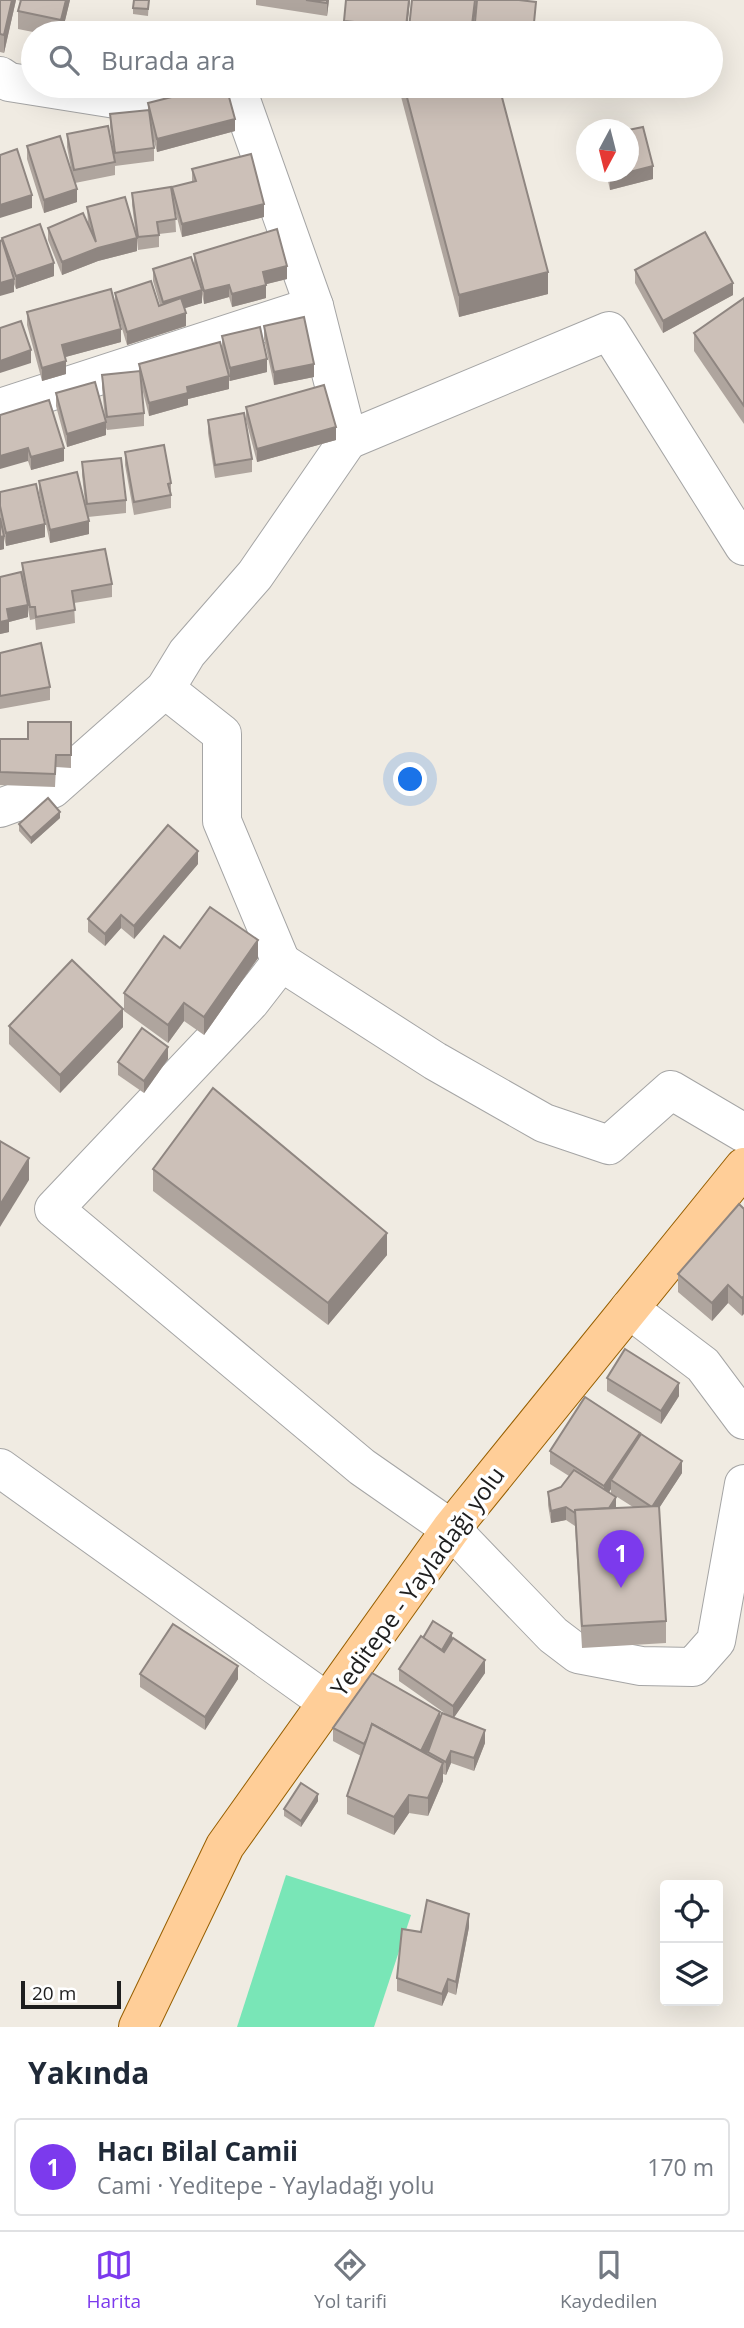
<!DOCTYPE html>
<html lang="tr">
<head>
<meta charset="utf-8">
<style>
	body { margin:0; font-family:"Open Sans",sans-serif; background:#f2f2f3; color:#1f2937 }
	.controls { position:absolute; right:21px; bottom:21px; display:grid; overflow:hidden; border-radius:7px; box-shadow:0 7px 28px #0002 }
	.controls button { width:63px; height:63px; display:grid; place-items:center; padding:0; border:0; border-bottom:2px solid #e0e1e3; background:#fff; color:#1f2937; font:35px sans-serif }
	.compass { position:absolute; left:576px; top:119px; width:63px; height:63px; border-radius:50%; background:#fff; box-shadow:0 7px 28px #0002; rotate:187deg }
	.scale { position:absolute; left:21px; bottom:18px; width:100px; box-sizing:border-box; padding-left:7px; border:4px solid #1e1e1e; border-top:0; font-size:19px; line-height:24px; white-space:nowrap; color:#1e1e1e; -webkit-text-stroke:5px #fff; paint-order:stroke }
	.you { position:absolute; left:411px; top:780px; width:24px; height:24px; margin:-18px; border:5px solid #fff; border-radius:50%; background:#1a73e8; box-shadow:0 0 0 10px #1a73e833 }
	.badge { display:grid; place-items:center; width:46px; height:46px; border-radius:50%; background:#7c3aed; color:#fff; font-size:23px; font-weight:700 }
	.pin { position:absolute; translate:-50% -58px; filter:drop-shadow(0 2px 4px #0008) }
	.pin::after { content:''; position:absolute; top:37px; width:24px; height:21px; background:inherit; clip-path:polygon(0 0,100% 0,50% 100%) }
	.list { margin:0; padding:0; list-style:none }
	h2 { display:flex; justify-content:space-between; align-items:center; height:91px; margin:0; padding:0 28px; font-size:30px }
	h2 small { font-size:23px; font-weight:400; color:#747a83 }
	.list li { display:grid; grid-template-columns:46px 1fr auto; gap:21px; align-items:center; box-sizing:border-box; height:98px; margin:0 14px 14px; padding:0 14px; border:2px solid #e0e1e3; border-radius:7px }
	.list b { display:block; font-size:26px; white-space:nowrap }
	.list p { margin:0; font-size:23px; white-space:nowrap; color:#747a83 }
	.list em { font-size:23px; font-style:normal; color:#747a83 }
	.icon { flex:none; width:38px; height:38px; fill:none; stroke:currentColor; stroke-width:2; stroke-linecap:round; stroke-linejoin:round }
	.map { position:relative; flex:none; width:744px; height:2027px; overflow:hidden }
	.search { position:absolute; background:#fff; box-shadow:0 7px 28px #0002; left:21px; right:21px; top:21px; height:77px; display:flex; align-items:center; gap:18px; box-sizing:border-box; padding:0 24px; border-radius:38px; color:#747a83; font-size:26px }
	.sheet { height:203px; background:#fff }
	nav { display:flex; justify-content:space-around; align-items:center; box-sizing:border-box; height:98px; border-top:2px solid #e0e1e3; background:#fff; font-size:19px; color:#747a83 }
	nav a { display:grid; justify-items:center; gap:4px }
	nav .on { color:#7c3aed }
	.map>svg:first-child { display:block }
</style>
</head>
<body>
<div class="map">
<svg width="744" height="2027" viewBox="0 0 744 2027">
	<rect width="100%" height="100%" fill="#f0ebe2"/>
	<!-- pitch -->
	<polygon fill="#79e6b7" points="286,1875 411,1915 374,2027 237,2027"/>
	<g fill="none" stroke-linecap="round" stroke-linejoin="round">
		<defs>
			<g id="minor">
				<polyline points="0,76 9,82 122,100 166,86"/>
				<polyline points="0,408 314,306"/>
				<polyline points="348,440 609,331 744,546"/>
				<polyline points="165,689 222,734 222,821 281,962 250,1002 54,1209 362,1467 451,1529 553,1635 578,1654 641,1666 693,1667 716,1641 744,1484"/>
				<polyline points="0,808 52,789 165,689 187,653 255,575 348,440 314,306 236,86"/>
				<polyline points="281,962 435,1061 544,1123 609,1145 671,1090 744,1133"/>
				<polyline points="629,1309 703,1365 744,1420"/>
				<polyline points="0,1468 327,1702"/>
			</g>
			<polyline id="major" points="138,2027 225,1846 451,1529 744,1167"/>
		</defs>
		<!-- minor casing -->
		<use href="#minor" stroke="#a5a5a5" stroke-width="40"/>
		<!-- major casing -->
		<use href="#major" stroke="#975f00" stroke-width="40"/>
		<!-- minor -->
		<use href="#minor" stroke="#fff" stroke-width="38"/>
		<!-- major -->
		<use href="#major" stroke="#ffce98" stroke-width="38"/>
	</g>
	<!-- wall -->
	<g fill="#afa59e" fill-rule="evenodd">
		<polygon points="0,0 16,0 4,53 0,52"/>
		<polygon points="17,0 70,0 62,33 38,33 18,29 18,11 21,1"/>
		<polygon points="149,0 148,16 133,14 133,8"/>
		<polygon points="256,0 329,0 327,16 256,5"/>
		<polygon points="410,0 407,33 344,33 344,21"/>
		<polygon points="476,0 473,33 409,33 409,28"/>
		<polygon points="399,86 499,86 548,294 459,317 399,89"/>
		<polygon points="148,103 235,131 157,152 151,130 154,148 154,161 115,166 115,164 115,175 75,183 77,202 44,213 27,159 27,146 73,178 67,147 67,134 114,159 110,127 110,114 148,110"/>
		<polygon points="192,169 264,217 182,237 175,210 176,232 159,234 159,247 138,250 137,240 137,251 98,261 62,275 48,240 48,228 88,223 87,207 136,236 132,205 132,193 172,187 192,182"/>
		<polygon points="606,172 628,172 653,179 610,190"/>
		<polygon points="2,238 54,276 16,289 14,284 14,292 2,243"/>
		<polygon points="194,254 287,279 266,284 266,298 232,307 229,297 204,304 202,294 202,303 184,308 186,326 127,345 117,312 121,342 65,357 66,374 42,381 27,325 27,312 115,304 115,293 159,306 160,305 153,281 153,269 194,267"/>
		<polygon points="635,270 733,295 663,333 635,283"/>
		<polygon points="744,298 744,424 694,351 694,333"/>
		<polygon points="264,326 314,377 274,385 264,339"/>
		<polygon points="222,336 267,372 229,381 229,389 188,399 188,405 149,416 141,384 144,413 144,426 107,430 106,428 106,435 67,447 56,406 56,393 105,419 102,388 102,375 139,371 139,364 222,349"/>
		<polygon points="246,407 336,440 257,462 246,420"/>
		<polygon points="0,415 64,461 31,470 28,461"/>
		<polygon points="208,420 252,459 252,472 215,478 208,433"/>
		<polygon points="125,452 171,483 171,508 134,515 125,465"/>
		<polygon points="82,462 126,500 126,513 88,517 89,534 50,543 39,493 39,481 86,511 82,475"/>
		<polygon points="0,492 45,537 6,546 4,538 4,549 0,550"/>
		<polygon points="22,563 112,584 112,597 74,603 75,623 36,630 35,619 30,620 28,609 28,617 9,622 9,632 0,634 0,577 22,576"/>
		<polygon points="0,653 50,687 50,700 0,709"/>
		<polygon points="71,722 71,768 56,767 55,787 0,785 0,739 28,739"/>
		<polygon points="60,818 31,844 19,831 19,824"/>
		<polygon points="198,864 134,939 121,928 105,946 88,932 88,919"/>
		<polygon points="180,948 258,958 204,1035 184,1021 168,1043 124,1011 124,993"/>
		<polygon points="9,1026 123,1027 60,1093 9,1044"/>
		<polygon points="168,1059 144,1093 118,1075 118,1062"/>
		<polygon points="153,1169 387,1255 328,1325 153,1191"/>
		<polygon points="744,1209 742,1316 728,1303 712,1321 678,1292 678,1274"/>
		<polygon points="607,1378 679,1396 661,1424 607,1391"/>
		<path d="M640,1436l42,37 -23,35 7,113v22l-84,5 -7,-122 -9,-6 -15,3 -3,-18v-13l13,-5 8,-11 -19,-12v-13zM611,1489v4l22,14 -17,1 -7,-15z"/>
		<polygon points="423,1638 452,1639 485,1673 454,1717 485,1743 474,1771 451,1763 446,1775 443,1774 443,1781 428,1816 409,1813 394,1835 347,1814 347,1796 361,1756 333,1741 333,1728 440,1720 446,1714 399,1681 399,1669"/>
		<polygon points="140,1674 238,1679 205,1730 140,1687"/>
		<polygon points="318,1801 301,1827 284,1816 284,1809"/>
		<polygon points="469,1927 456,1995 448,1992 442,2006 397,1991 397,1978"/>
	</g>
	<!-- shaded-wall -->
	<g fill="#8f8681">
		<polygon points="12,0 16,0 4,53 4,35"/>
		<polygon points="66,0 70,0 62,33 61,33 61,20"/>
		<polygon points="327,0 329,0 327,16"/>
		<polygon points="409,0 410,0 406,33 406,27"/>
		<polygon points="475,0 476,7 473,33 471,33"/>
		<polygon points="235,119 235,131 157,152 157,139"/>
		<polygon points="653,166 653,179 610,190 610,177"/>
		<polygon points="77,189 77,202 44,213 44,200"/>
		<polygon points="32,195 32,208 0,218 0,205"/>
		<polygon points="264,204 264,217 182,237 182,224"/>
		<polygon points="137,238 137,251 98,261 62,275 62,262 98,248"/>
		<polygon points="54,263 54,276 16,289 16,276"/>
		<polygon points="287,266 287,279 263,285 263,272"/>
		<polygon points="548,272 548,294 459,317 459,295"/>
		<polygon points="14,279 14,292 0,296 0,283"/>
		<polygon points="733,283 733,295 663,333 663,321"/>
		<polygon points="229,285 229,297 204,304 204,291"/>
		<polygon points="266,285 266,298 232,307 232,294"/>
		<polygon points="202,290 202,303 163,315 163,302"/>
		<polygon points="186,313 186,326 127,345 127,332"/>
		<polygon points="121,329 121,342 62,358 62,345"/>
		<polygon points="31,350 31,363 0,373 0,361"/>
		<polygon points="267,359 267,372 230,381 230,368"/>
		<polygon points="66,361 66,374 42,381 42,368"/>
		<polygon points="314,364 314,377 274,385 274,372"/>
		<polygon points="229,376 229,389 188,399 188,405 149,416 149,403 187,387"/>
		<polygon points="106,422 106,435 67,447 67,434"/>
		<polygon points="336,427 336,440 257,462 257,449"/>
		<polygon points="28,448 28,461 0,469 0,456"/>
		<polygon points="64,448 64,461 31,470 31,457"/>
		<polygon points="89,521 89,534 50,543 50,530"/>
		<polygon points="45,524 45,537 6,546 6,533"/>
		<polygon points="4,536 4,549 0,550 0,537"/>
		<polygon points="28,605 28,617 9,622 9,632 0,634 0,622 7,609"/>
		<polygon points="60,812 60,818 31,844 31,838"/>
		<polygon points="198,851 198,864 134,939 134,926"/>
		<polygon points="121,915 121,928 105,946 105,934"/>
		<polygon points="258,940 258,958 204,1035 204,1017"/>
		<polygon points="184,1003 184,1021 168,1043 168,1025"/>
		<polygon points="123,1009 123,1027 60,1093 60,1075"/>
		<polygon points="168,1047 168,1059 144,1093 144,1081"/>
		<polygon points="29,1158 29,1180 0,1227 0,1205"/>
		<polygon points="387,1233 387,1255 328,1325 328,1303"/>
		<polygon points="728,1285 728,1303 712,1321 712,1303"/>
		<polygon points="744,1296 744,1314 742,1316 742,1298"/>
		<polygon points="679,1383 679,1396 661,1424 661,1411"/>
		<polygon points="640,1433 640,1446 611,1480 611,1489 604,1499 604,1486"/>
		<polygon points="682,1461 682,1473 652,1519 652,1507"/>
		<polygon points="616,1497 616,1510 606,1514"/>
		<polygon points="566,1507 566,1520 551,1523 551,1511"/>
		<polygon points="452,1633 452,1639 442,1657 442,1650"/>
		<polygon points="485,1660 485,1673 453,1719 453,1706"/>
		<polygon points="238,1666 238,1679 205,1730 205,1717"/>
		<polygon points="440,1712 440,1725 420,1767 420,1755"/>
		<polygon points="485,1730 485,1743 474,1771 474,1758"/>
		<polygon points="451,1751 451,1763 446,1775 446,1762"/>
		<polygon points="443,1763 443,1781 428,1816 428,1798"/>
		<polygon points="318,1794 318,1801 301,1827 301,1821"/>
		<polygon points="409,1795 409,1813 394,1835 394,1817"/>
		<polygon points="469,1914 469,1927 456,1995 456,1982"/>
		<polygon points="448,1979 448,1992 442,2006 442,1994"/>
	</g>
	<!-- building -->
	<g fill="#ccc0b8" stroke="#8f8681" stroke-width="2">
		<polygon points="0,0 12,0 4,35 0,34"/>
		<polygon points="21,0 66,0 61,20 18,11"/>
		<polygon points="134,0 149,0 148,9 133,8"/>
		<polygon points="306,0 327,0 327,3"/>
		<polygon points="346,0 409,0 406,27 344,21"/>
		<polygon points="412,0 475,0 471,33 455,33 409,28"/>
		<polygon points="477,0 519,0 536,2 533,33 474,33"/>
		<polygon points="215,86 226,86 235,119 157,139 148,103"/>
		<polygon points="404,86 499,86 548,272 459,295"/>
		<polygon points="149,110 154,148 115,153 110,114"/>
		<polygon points="108,126 115,162 74,170 67,134"/>
		<polygon points="643,127 653,166 610,177 609,172 628,172 628,130"/>
		<polygon points="60,136 77,189 44,200 27,146"/>
		<polygon points="17,149 32,195 0,205 0,155"/>
		<polygon points="251,154 264,204 182,224 172,187 196,181 192,169"/>
		<polygon points="171,187 176,219 157,222 159,235 138,237 132,193"/>
		<polygon points="125,197 137,238 98,248 62,262 48,228 83,213 96,242 87,207"/>
		<polygon points="40,224 54,263 16,276 2,238"/>
		<polygon points="277,229 287,266 263,272 266,285 232,294 229,285 204,291 194,254"/>
		<polygon points="705,232 733,283 663,321 635,270"/>
		<polygon points="2,240 14,279 0,283 0,241"/>
		<polygon points="191,257 202,290 163,302 153,269"/>
		<polygon points="151,281 159,306 181,298 186,313 127,332 115,293"/>
		<polygon points="111,289 121,329 62,345 66,361 42,368 27,312"/>
		<polygon points="744,298 744,406 694,333"/>
		<polygon points="304,317 314,364 274,372 264,326"/>
		<polygon points="21,321 31,350 0,361 0,328"/>
		<polygon points="260,327 267,359 230,368 222,336"/>
		<polygon points="220,342 229,376 187,387 188,393 149,403 139,364"/>
		<polygon points="140,371 144,413 107,417 102,375"/>
		<polygon points="95,382 106,422 67,434 56,393"/>
		<polygon points="324,385 336,427 257,449 246,407"/>
		<polygon points="49,400 64,448 31,457 28,448 0,456 0,415"/>
		<polygon points="244,413 252,459 215,465 208,420"/>
		<polygon points="164,445 171,483 168,484 171,495 134,502 125,452"/>
		<polygon points="121,458 126,500 87,504 82,462"/>
		<polygon points="77,472 89,521 50,530 39,481"/>
		<polygon points="36,484 45,524 6,533 0,506 0,492"/>
		<polygon points="0,518 4,536 0,537"/>
		<polygon points="105,549 112,584 72,591 75,610 36,617 35,607 30,607 22,563"/>
		<polygon points="21,572 28,605 7,609 9,620 0,622 0,577"/>
		<polygon points="41,643 50,687 0,696 0,653"/>
		<polygon points="28,722 71,722 71,755 56,755 55,774 0,772 0,739 28,739"/>
		<polygon points="48,798 60,812 31,838 19,824"/>
		<polygon points="168,825 198,851 134,926 121,915 105,934 88,919"/>
		<polygon points="210,907 258,940 204,1017 184,1003 168,1025 124,993 164,936 180,948"/>
		<polygon points="72,960 123,1009 60,1075 9,1026"/>
		<polygon points="142,1028 168,1047 144,1081 118,1062"/>
		<polygon points="213,1088 387,1233 328,1303 153,1169"/>
		<polygon points="0,1141 29,1158 0,1205"/>
		<polygon points="739,1204 744,1209 744,1296 742,1298 728,1285 712,1303 678,1274"/>
		<polygon points="625,1349 679,1383 661,1411 607,1378"/>
		<polygon points="585,1397 640,1433 604,1486 550,1451"/>
		<polygon points="641,1434 682,1461 652,1507 611,1480"/>
		<polygon points="574,1470 616,1497 609,1508 575,1510 575,1513 566,1507 551,1511 548,1492 561,1487"/>
		<polygon points="659,1506 666,1621 582,1626 575,1510"/>
		<polygon points="433,1621 452,1633 442,1650 423,1638"/>
		<polygon points="173,1624 238,1666 205,1717 140,1674"/>
		<polygon points="421,1636 444,1652 453,1638 485,1660 453,1706 399,1669"/>
		<polygon points="372,1673 440,1712 421,1751 372,1724 368,1737 364,1744 333,1728"/>
		<polygon points="442,1713 485,1730 474,1758 451,1751 446,1762 428,1752"/>
		<polygon points="372,1724 443,1763 428,1798 409,1795 394,1817 347,1796"/>
		<polygon points="301,1783 318,1794 301,1821 284,1809"/>
		<polygon points="427,1900 469,1914 456,1982 448,1979 442,1994 397,1978 402,1929 421,1932"/>
	</g>
	<g text-anchor="middle" dominant-baseline="central" stroke-width="7" stroke-linejoin="round" paint-order="stroke">
		<!-- street labels -->
		<g font-size="24" fill="#1e1e1e" stroke="#fff">
			<text transform="translate(417 1581) rotate(-54)">Yeditepe - Yayladağı yolu</text>
		</g>
	</g>
</svg>
<div class="controls">
<button><svg class="icon" aria-label="locate" viewBox="0 0 24 24"><circle cx="12" cy="12" r="6"/><path d="M12 2v4M12 18v4M2 12h4M18 12h4"/></svg></button>
<button><svg class="icon" aria-label="layers" viewBox="0 0 24 24"><path d="M12 4l9 5-9 5-9-5zM3 14l9 5 9-5"/></svg></button>
</div>
<svg class="compass" viewBox="-18 -18 36 36"><path d="M0-13l5 13h-10z" fill="#e53935"/><path d="M0 13l5-13h-10z" fill="#747a83"/></svg>
<div class="scale">20 m</div>
<div class="you"></div>
<div class="pin badge" style="left:621px;top:1588px">1</div>
<div class="search"><svg class="icon" aria-label="search" viewBox="0 0 24 24"><circle cx="10" cy="10" r="6"/><path d="M15 15l6 6"/></svg>Burada ara</div>
</div>
<section class="sheet">
<h2>Yakında<small></small></h2>
<ul class="list">
<li><span class="badge">1</span><div><b>Hacı Bilal Camii</b><p>Cami · Yeditepe - Yayladağı yolu</p></div><em>170 m</em></li>
</ul>
</section>
<nav>
<a class="on"><svg class="icon" aria-label="map" viewBox="0 0 24 24"><path d="M3 6l6-2 6 2 6-2v14l-6 2-6-2-6 2zM9 4v14M15 6v14"/></svg>Harita</a>
<a><svg class="icon" aria-label="directions" viewBox="0 0 24 24"><path d="M12 3l9 9-9 9-9-9zM9 14v-3h6M13 9l2 2-2 2"/></svg>Yol tarifi</a>
<a><svg class="icon" aria-label="saved" viewBox="0 0 24 24"><path d="M7 4h10v16l-5-4-5 4z"/></svg>Kaydedilen</a>
</nav>
</body>
</html>
